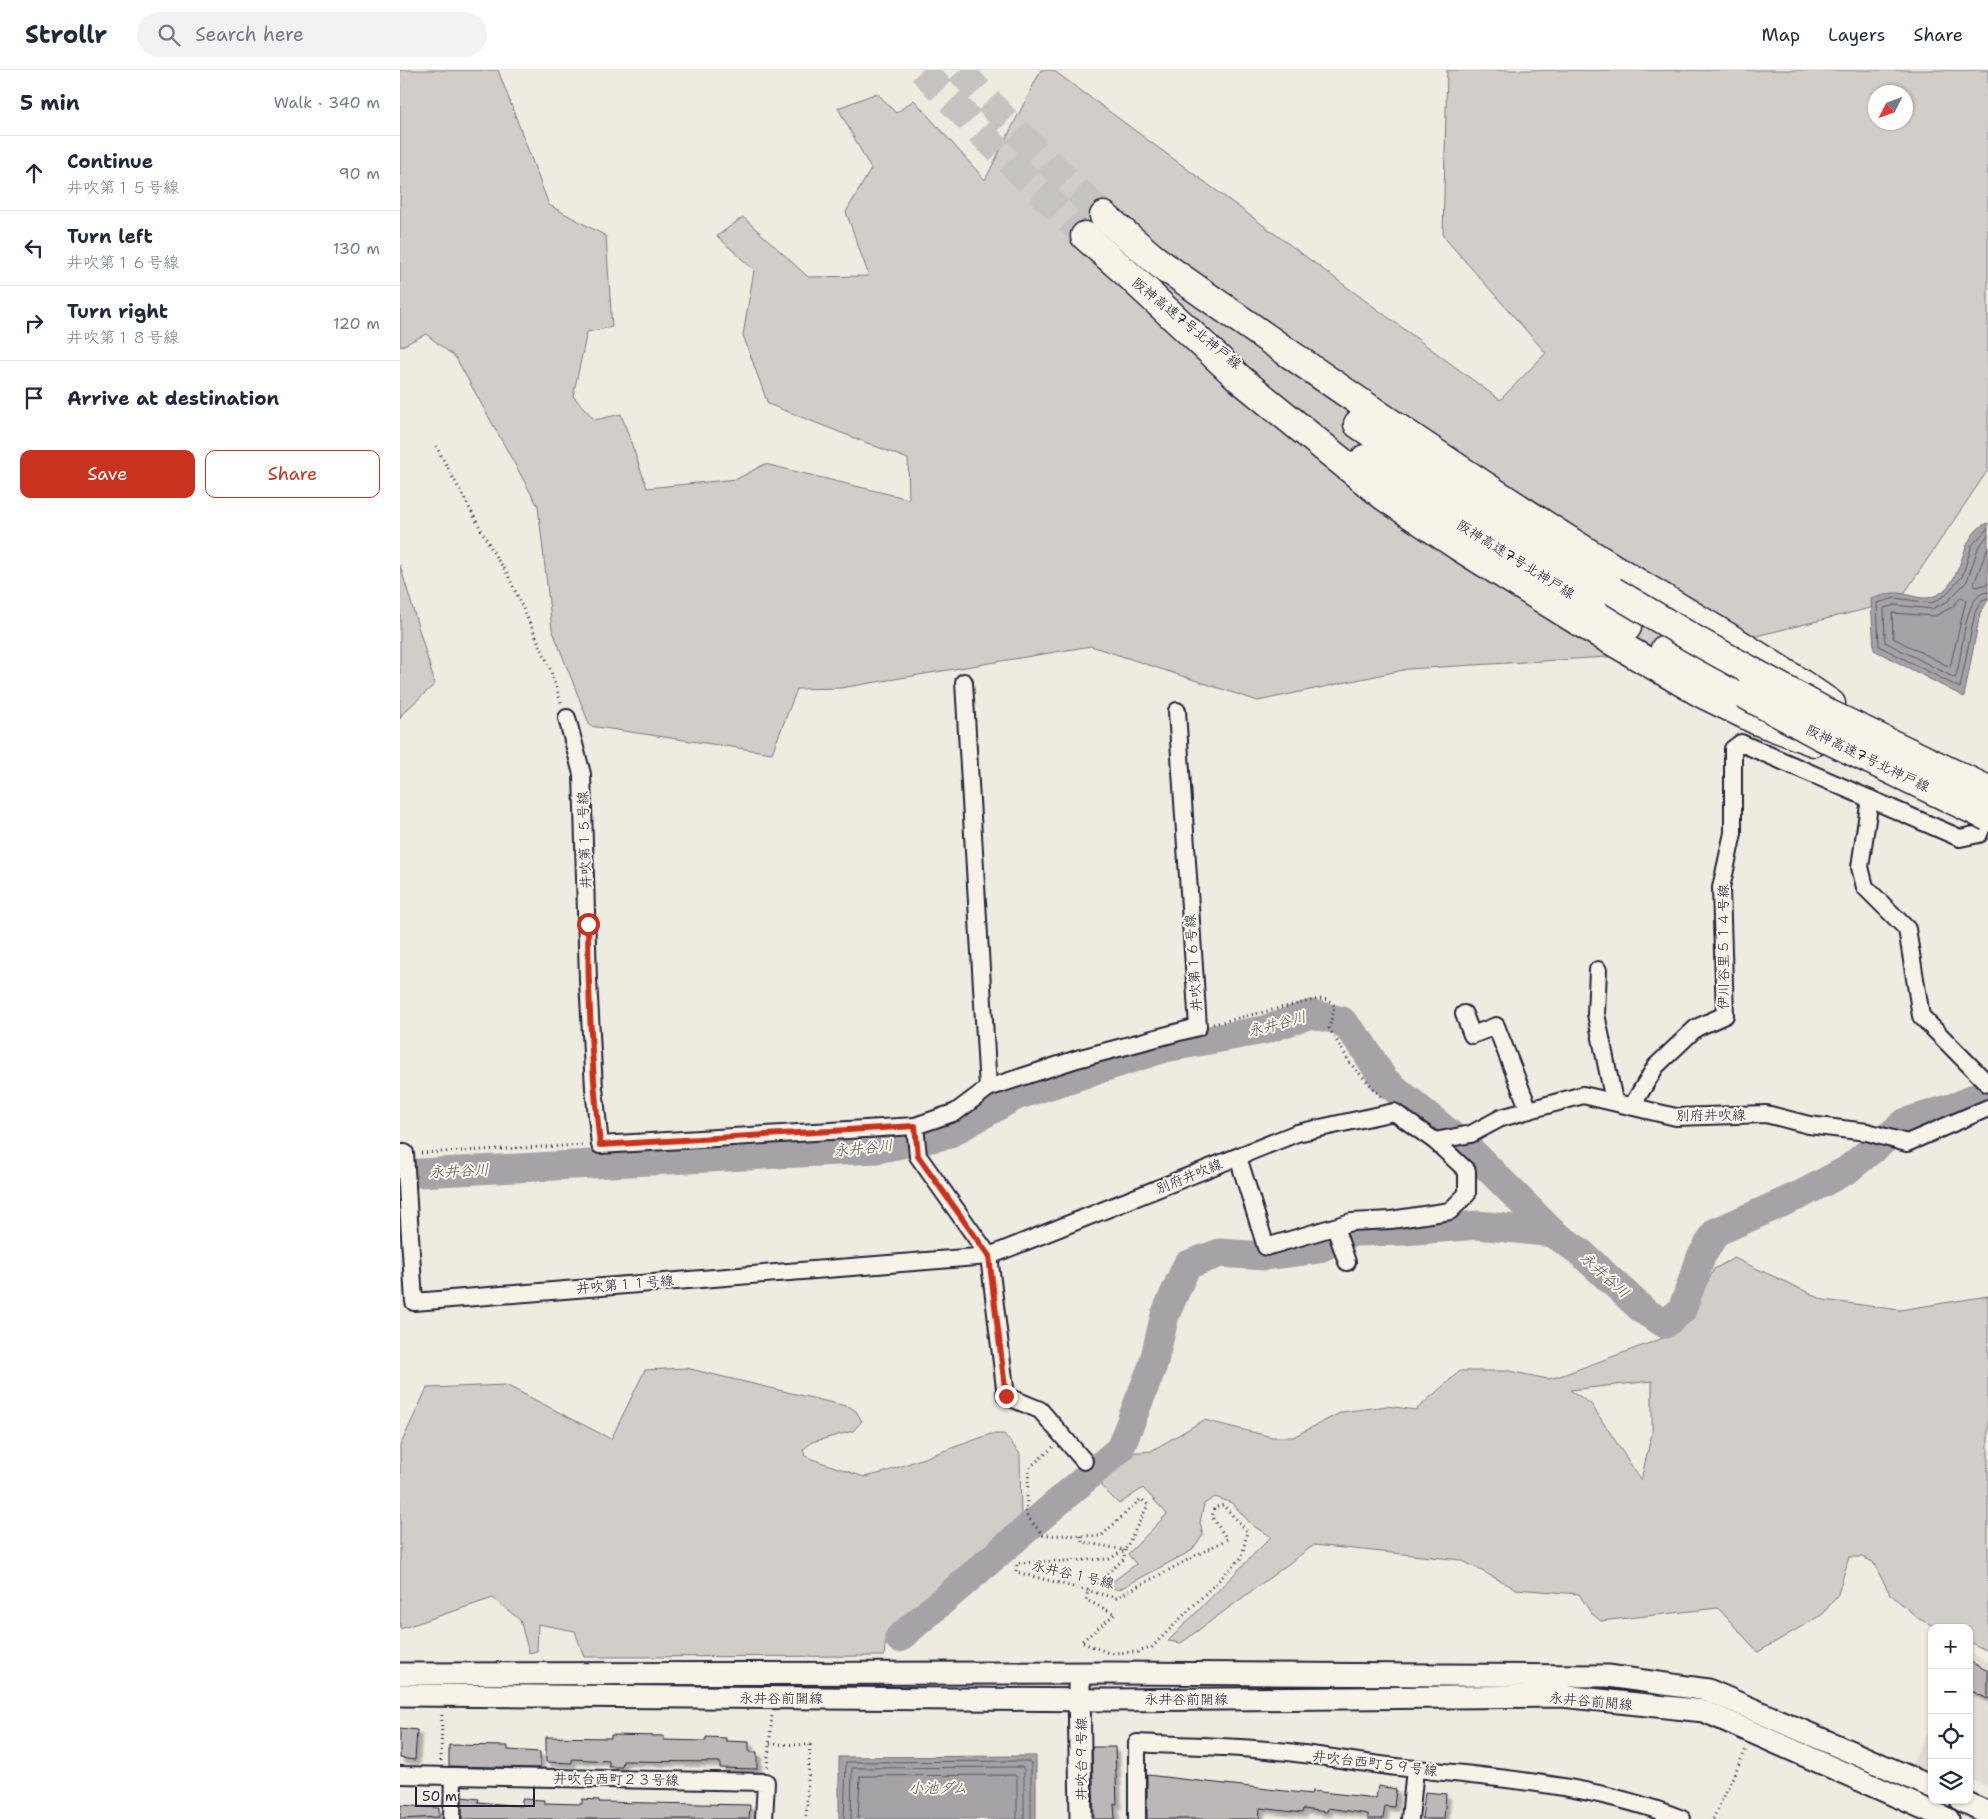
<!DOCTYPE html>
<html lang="en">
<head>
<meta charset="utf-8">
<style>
	body { margin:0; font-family:"Shantell Sans","Klee One",sans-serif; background:#f2f2f3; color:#1f2937 }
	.controls { position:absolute; right:15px; bottom:15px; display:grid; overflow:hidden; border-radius:10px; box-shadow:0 1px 4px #0004 }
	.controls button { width:45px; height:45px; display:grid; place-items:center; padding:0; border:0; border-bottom:1px solid #e0e1e3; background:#fff; color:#1f2937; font:25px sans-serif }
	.compass { position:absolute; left:1468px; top:15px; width:45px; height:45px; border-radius:50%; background:#fff; box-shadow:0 1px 4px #0004; rotate:228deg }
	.scale { position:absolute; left:15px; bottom:12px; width:120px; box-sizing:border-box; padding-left:5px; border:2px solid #22223b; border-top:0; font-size:14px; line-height:18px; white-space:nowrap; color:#22223b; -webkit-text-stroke:4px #f7f3e8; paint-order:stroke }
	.stop { position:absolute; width:15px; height:15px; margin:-11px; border:4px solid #c8321e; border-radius:50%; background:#fff }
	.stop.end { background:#c8321e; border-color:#fff; box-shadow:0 1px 5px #0008 }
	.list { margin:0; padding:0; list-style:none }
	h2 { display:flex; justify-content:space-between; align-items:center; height:65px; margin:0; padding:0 20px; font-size:21px }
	h2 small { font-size:16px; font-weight:400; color:#747a83 }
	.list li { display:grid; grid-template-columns:32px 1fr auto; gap:15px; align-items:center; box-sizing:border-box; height:75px; padding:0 20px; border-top:1px solid #e0e1e3 }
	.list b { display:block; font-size:19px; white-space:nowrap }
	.list p { margin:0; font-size:16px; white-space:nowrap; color:#747a83 }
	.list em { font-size:16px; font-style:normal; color:#747a83 }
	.actions { display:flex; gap:10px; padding:15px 20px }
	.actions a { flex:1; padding:11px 0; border:1px solid #c8321e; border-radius:10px; text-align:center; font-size:18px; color:#c8321e }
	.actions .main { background:#c8321e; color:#fff }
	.icon { flex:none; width:28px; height:28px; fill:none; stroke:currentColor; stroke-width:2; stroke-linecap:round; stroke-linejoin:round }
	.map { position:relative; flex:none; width:1588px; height:1749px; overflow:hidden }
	header { display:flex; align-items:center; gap:30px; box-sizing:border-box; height:70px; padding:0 25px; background:#fff; border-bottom:1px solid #e0e1e3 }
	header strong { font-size:24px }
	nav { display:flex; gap:28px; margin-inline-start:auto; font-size:18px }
	.search { width:350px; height:45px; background:#f2f2f3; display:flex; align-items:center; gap:12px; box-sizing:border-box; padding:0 18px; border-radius:28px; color:#747a83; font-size:19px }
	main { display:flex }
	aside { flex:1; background:#fff }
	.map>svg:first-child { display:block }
</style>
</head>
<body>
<header>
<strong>Strollr</strong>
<div class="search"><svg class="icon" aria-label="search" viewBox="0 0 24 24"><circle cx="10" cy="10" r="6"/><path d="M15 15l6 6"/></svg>Search here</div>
<nav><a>Map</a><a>Layers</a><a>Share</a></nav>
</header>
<main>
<aside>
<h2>5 min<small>Walk · 340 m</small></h2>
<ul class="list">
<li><svg class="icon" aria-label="ahead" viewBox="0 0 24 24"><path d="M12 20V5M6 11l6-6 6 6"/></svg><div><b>Continue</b><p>井吹第１５号線</p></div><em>90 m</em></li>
<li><svg class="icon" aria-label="left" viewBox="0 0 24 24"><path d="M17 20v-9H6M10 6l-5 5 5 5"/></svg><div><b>Turn left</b><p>井吹第１６号線</p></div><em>130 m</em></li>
<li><svg class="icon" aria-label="right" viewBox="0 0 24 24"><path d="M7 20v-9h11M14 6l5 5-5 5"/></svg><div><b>Turn right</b><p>井吹第１８号線</p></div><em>120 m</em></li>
<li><svg class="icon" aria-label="arrive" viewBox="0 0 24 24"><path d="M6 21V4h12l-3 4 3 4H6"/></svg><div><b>Arrive at destination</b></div></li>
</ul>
<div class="actions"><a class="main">Save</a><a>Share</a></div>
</aside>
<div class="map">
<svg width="1588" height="1749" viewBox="0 0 1588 1749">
	<defs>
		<filter id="shadow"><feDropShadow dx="4.5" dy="4.5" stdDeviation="1" flood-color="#0004"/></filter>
	</defs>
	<rect width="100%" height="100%" fill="#eeebe1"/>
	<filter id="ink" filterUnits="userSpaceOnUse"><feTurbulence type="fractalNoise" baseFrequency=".02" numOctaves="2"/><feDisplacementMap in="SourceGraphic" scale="10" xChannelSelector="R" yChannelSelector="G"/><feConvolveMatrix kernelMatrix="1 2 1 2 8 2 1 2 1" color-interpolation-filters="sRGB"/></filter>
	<g filter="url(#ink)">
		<!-- built -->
		<g fill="#dfdcd4">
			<polygon points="1569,1582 1588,1592 1588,1717 1569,1708"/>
			<polygon points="1532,1652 1532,1710 1509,1700"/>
		</g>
		<!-- green -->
		<g fill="#d1cdc9" stroke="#7a7882" fill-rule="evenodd">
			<path d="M0,0h98l51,135 57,31 6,91 -25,5 -14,64 22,24 26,-6 26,74 90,-9 28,-15 144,35 -1,-40 -140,-55 -25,-69 11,-65 -37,-34 26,-19 65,60 61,-1 -23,-64 25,-43 -33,-61 39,-15 19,20 18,-13 71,80 56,-110h12l447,330 46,-47 -103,-117 4,-166h541v400l-89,131 -208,51 -283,17 -150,32 -167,-55 -250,42 -44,1 -25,64 -182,-27 -38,-97 -14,-123 -82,-148 -30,-24 -26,13zM1476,22h30v30h-30z"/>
			<polygon points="0,495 35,614 2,644 0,649"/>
			<path d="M1334,1188l90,42 76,10 88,-14v355l-19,-9v-14h-31l-19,-9 -29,-25 -17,-32 -11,-5h-13l-11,37 -15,20 -65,38 -40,-44 -117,13 -10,-8 -12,-19 -63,-5 -55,-29 -147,-15 -133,98 -13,-2 103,-104 -19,-12 -20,-22 -17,-6 -11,7 -4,18 3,13 -12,16 -73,39 -11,-4 29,-22 -8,-10 39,-40 -24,-26 -24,16 -18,-18 3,-11 22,-22 25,-2 53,-31 68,17h21l49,-25 45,-6 29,4 44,-39h49l39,8 12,-3 106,-39 31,-35 17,-33zM1252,1311v52l-11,47 -50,-76 -21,-14z"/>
			<polygon points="286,1298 450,1337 456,1341 462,1351 453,1361 412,1372 403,1380 405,1386 412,1389 464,1407 482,1403 591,1364 604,1364 620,1384 621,1454 486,1568 484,1586 184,1587 175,1561 138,1554 137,1581 129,1583 120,1550 93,1528 0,1559 0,1376 27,1318 106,1315 211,1369 245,1300"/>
		</g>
		<!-- water -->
		<g fill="#a6a3a6" stroke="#716f7b">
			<path d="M1588,453v77l-8,13 -16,84 -90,-47 -3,-51c7,-2 15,-5 23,-6 11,-1 27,8 38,4 35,-11 25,-64 56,-74z"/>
			<polygon points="636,1686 636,1749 439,1749 439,1687"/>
		</g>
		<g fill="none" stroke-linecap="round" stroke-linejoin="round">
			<!-- shore -->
			<g stroke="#575666" stroke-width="1">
				<polyline points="1588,458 1572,475 1562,507 1544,526 1532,533 1495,528 1477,533 1479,576 1560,618 1575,542 1582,530 1588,528"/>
				<path d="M1588,465l-10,13 -11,33 -19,20 -16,8 -37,-4 -11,3 1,34 70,36c9,-19 6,-85 33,-86"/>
				<polyline points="1588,477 1574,514 1576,517 1588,514"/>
				<polygon points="1562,527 1566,530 1550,597 1493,568 1492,543 1535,546 1552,537"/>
				<polyline points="444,1749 446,1692 628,1691 631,1693 631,1749"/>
				<polyline points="451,1749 452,1698 622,1697 624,1699 624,1749"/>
				<polyline points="458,1749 460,1706 614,1705 617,1707 617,1749"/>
			</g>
			<!-- river -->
			<g stroke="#a6a3a6" stroke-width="29">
				<polyline points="0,1104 477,1079 546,1065 616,1026 765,978 864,960 911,944 942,951 961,973 984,1010 1072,1082 1153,1163 1179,1181 1244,1241 1265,1254 1282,1240 1301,1187 1316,1162 1402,1124 1447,1100 1506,1052 1560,1035 1588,1021"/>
				<polyline points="499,1568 720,1379 753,1295 765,1245 787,1195 820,1183 864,1186 918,1179 953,1162 1004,1161 1078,1155 1153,1163"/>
			</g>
		</g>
		<!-- building -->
		<g fill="#bbb8b7" stroke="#22223b" filter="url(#shadow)">
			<polygon points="1569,1591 1588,1601 1588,1629 1569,1620"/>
			<polygon points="0,1658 17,1660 15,1690 0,1688"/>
			<polygon points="211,1665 264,1666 264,1670 306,1671 306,1667 326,1668 326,1671 349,1672 349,1682 357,1682 357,1699 320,1698 320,1692 223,1691 222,1697 209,1697 209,1691 172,1689 172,1693 146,1692 146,1667 211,1668"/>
			<polygon points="49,1675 108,1676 108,1680 140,1682 140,1698 49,1696"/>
			<polygon points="692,1677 715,1677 717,1734 714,1734 715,1749 694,1749"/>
			<polygon points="747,1705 911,1724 912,1721 976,1728 978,1716 996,1719 994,1737 985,1736 983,1749 968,1749 968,1744 928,1738 927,1742 903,1739 902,1743 860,1738 859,1749 747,1749"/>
			<polygon points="1025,1722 1046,1724 1044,1749 1022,1749"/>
			<polygon points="62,1727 79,1729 78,1732 122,1736 122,1729 144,1730 144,1733 182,1734 182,1729 199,1730 199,1732 350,1735 349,1749 62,1749"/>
			<polygon points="1,1735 39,1738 39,1747 0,1749"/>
		</g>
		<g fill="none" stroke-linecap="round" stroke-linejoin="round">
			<!-- motorway-tunnel -->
			<g stroke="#c5c3c0" stroke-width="28" stroke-dasharray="28 14" stroke-linecap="butt">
				<polyline points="522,0 588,70 685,166"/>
				<polyline points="560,0 606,51 704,146"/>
			</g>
			<defs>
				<g id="minor">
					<polyline points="564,612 588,1018"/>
					<polyline points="167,648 182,704 188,910 194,1018 200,1075 515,1056 556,1042 588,1018 677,989 798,957 777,641"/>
					<polyline points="1470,729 1460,797 1465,817 1507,859 1521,946 1588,1014"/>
					<polyline points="1198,900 1196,944 1214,1031"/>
					<polyline points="1064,944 1072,965 1096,956 1129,1040"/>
					<polyline points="1232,1036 1256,996 1296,958 1325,945 1321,818 1333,763 1333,679 1341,673 1560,768 1579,764 1588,740"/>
					<polyline points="515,1056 518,1086 589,1186 606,1326 640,1340 684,1391"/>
					<polyline points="1035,1071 1071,1064 1101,1048 1183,1025 1276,1047 1366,1044 1409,1055 1467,1062 1507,1073 1588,1038"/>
					<polyline points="0,1083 5,1083 14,1232 589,1186 897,1063 994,1042 1035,1071 1067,1101 1067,1124 1050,1141 991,1150 951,1152 866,1177 838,1087"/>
					<polyline points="935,1157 947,1192"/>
					<polyline points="0,1705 366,1712 364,1749"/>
					<polyline points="52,1749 53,1706"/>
					<path d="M737,1749v-76c47,3 94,3 140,8 46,4 92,14 139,18 92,10 179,16 266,50"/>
					<polyline points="1010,1749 1015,1699"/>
				</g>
				<g id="tertiary">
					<polyline points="0,1604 710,1603 1208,1606 1308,1620 1532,1717"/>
					<polyline points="679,1616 681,1749"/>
					<polyline points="0,1625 709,1630 1162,1626 1304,1641 1548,1749"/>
					<polyline points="1561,1730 1588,1743"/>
				</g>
				<g id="motorway">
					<polyline points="704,146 767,200"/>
					<polyline points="685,166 749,223"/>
					<path d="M754,189c129,91 260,182 394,268 93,61 192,113 283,177"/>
					<polyline points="735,211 840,309 985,427 1058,476 1178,551 1301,623 1358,651 1414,672"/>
					<polyline points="958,354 1044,413 1213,521"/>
					<polyline points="965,389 1112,488 1227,557"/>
					<polyline points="1265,579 1344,624"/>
				</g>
			</defs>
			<!-- minor casing -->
			<use href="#minor" stroke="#22223b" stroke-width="20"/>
			<!-- tertiary casing -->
			<use href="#tertiary" stroke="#22223b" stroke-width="25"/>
			<!-- motorway casing -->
			<use href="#motorway" stroke="#22223b" stroke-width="31"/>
			<!-- path -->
			<g stroke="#22223b" stroke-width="3" stroke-dasharray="1 4" stroke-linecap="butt">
				<polyline points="36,376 97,489 106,501 148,593 162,635"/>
				<polyline points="813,954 918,929 928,930 935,936 929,958 950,993 982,1028"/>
				<polyline points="21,1083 184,1075"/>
				<polyline points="653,1377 629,1398 626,1445 643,1465 701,1466 741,1429 748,1435 725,1480 709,1489 617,1493 616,1502 716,1528 827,1469 812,1447 814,1438 823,1435 847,1461 842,1487 752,1577 738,1582 710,1583"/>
				<polyline points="681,1466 682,1472 725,1480 724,1489 688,1520 686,1530 715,1544 681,1572 709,1583"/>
				<polyline points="370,1674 410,1675 406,1749"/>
				<polyline points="41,1691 42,1642"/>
				<polyline points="367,1697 372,1646"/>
				<polyline points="1313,1749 1346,1679"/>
			</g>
			<!-- minor -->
			<use href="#minor" stroke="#f7f3e8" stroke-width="16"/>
			<!-- tertiary -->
			<use href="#tertiary" stroke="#f7f3e8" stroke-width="21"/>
			<!-- motorway -->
			<use href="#motorway" stroke="#f7f3e8" stroke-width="28"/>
			<defs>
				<g id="motorway-bridge">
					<polyline points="1213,521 1297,571 1431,645 1588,720"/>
					<polyline points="1344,624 1419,665 1588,747"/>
				</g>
			</defs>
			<!-- motorway-bridge casing -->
			<use href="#motorway-bridge" stroke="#22223b" stroke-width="31" stroke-linecap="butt"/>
			<!-- motorway-bridge -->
			<use href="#motorway-bridge" stroke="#f7f3e8" stroke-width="28"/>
		</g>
	</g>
	<g fill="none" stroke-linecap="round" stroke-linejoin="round" filter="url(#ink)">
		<!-- route -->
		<path stroke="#c8321e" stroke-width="6" d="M188,854c0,74 4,147 12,221l315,-19 3,30 71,100 17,140"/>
	</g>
	<g text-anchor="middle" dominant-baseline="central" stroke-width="4" stroke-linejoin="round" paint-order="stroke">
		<!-- street labels -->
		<g font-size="14" fill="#22223b" stroke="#f7f3e8">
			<text transform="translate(787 253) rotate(39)">阪神高速7号北神戸線</text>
			<text transform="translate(1116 489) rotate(32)">阪神高速7号北神戸線</text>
			<text transform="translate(1468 688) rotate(26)">阪神高速7号北神戸線</text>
			<text transform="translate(184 770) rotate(-92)">井吹第１５号線</text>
			<text transform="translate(1323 877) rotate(-90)">伊川谷里５１４号線</text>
			<text transform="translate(793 893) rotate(-94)">井吹第１６号線</text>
			<text transform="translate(1311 1045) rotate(-1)">別府井吹線</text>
			<text transform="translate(789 1106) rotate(-22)">別府井吹線</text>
			<text transform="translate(225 1214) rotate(-5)">井吹第１１号線</text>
			<text transform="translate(673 1504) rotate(13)">永井谷１号線</text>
			<text x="381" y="1628">永井谷前開線</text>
			<text x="786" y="1629">永井谷前開線</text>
			<text transform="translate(1191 1631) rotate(5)">永井谷前開線</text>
			<text transform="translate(681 1689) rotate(-90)">井吹台９号線</text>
			<text transform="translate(975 1693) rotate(7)">井吹台西町５９号線</text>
			<text transform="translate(216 1709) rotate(1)">井吹台西町２３号線</text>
		</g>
		<!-- water labels -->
		<g font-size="15" font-style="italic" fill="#504f60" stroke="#f7f3e8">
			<text transform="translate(877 954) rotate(-15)">永井谷川</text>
			<text transform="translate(463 1078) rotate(-6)">永井谷川</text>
			<text transform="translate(59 1101) rotate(-3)">永井谷川</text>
			<text transform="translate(1205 1205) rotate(42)">永井谷川</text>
			<text x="538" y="1718">小池ダム</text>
		</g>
	</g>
</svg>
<div class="controls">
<button>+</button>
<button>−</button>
<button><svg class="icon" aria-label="locate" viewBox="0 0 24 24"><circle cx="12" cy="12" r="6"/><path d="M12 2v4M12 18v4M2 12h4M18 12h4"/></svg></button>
<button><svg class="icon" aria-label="layers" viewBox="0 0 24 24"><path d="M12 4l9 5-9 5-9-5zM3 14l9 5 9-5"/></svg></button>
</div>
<svg class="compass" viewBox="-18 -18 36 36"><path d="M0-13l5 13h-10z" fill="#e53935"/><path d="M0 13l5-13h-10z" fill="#747a83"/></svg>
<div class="scale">50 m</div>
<div class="stop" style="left:188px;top:854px"></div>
<div class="stop end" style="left:606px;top:1326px"></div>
</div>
</main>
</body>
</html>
